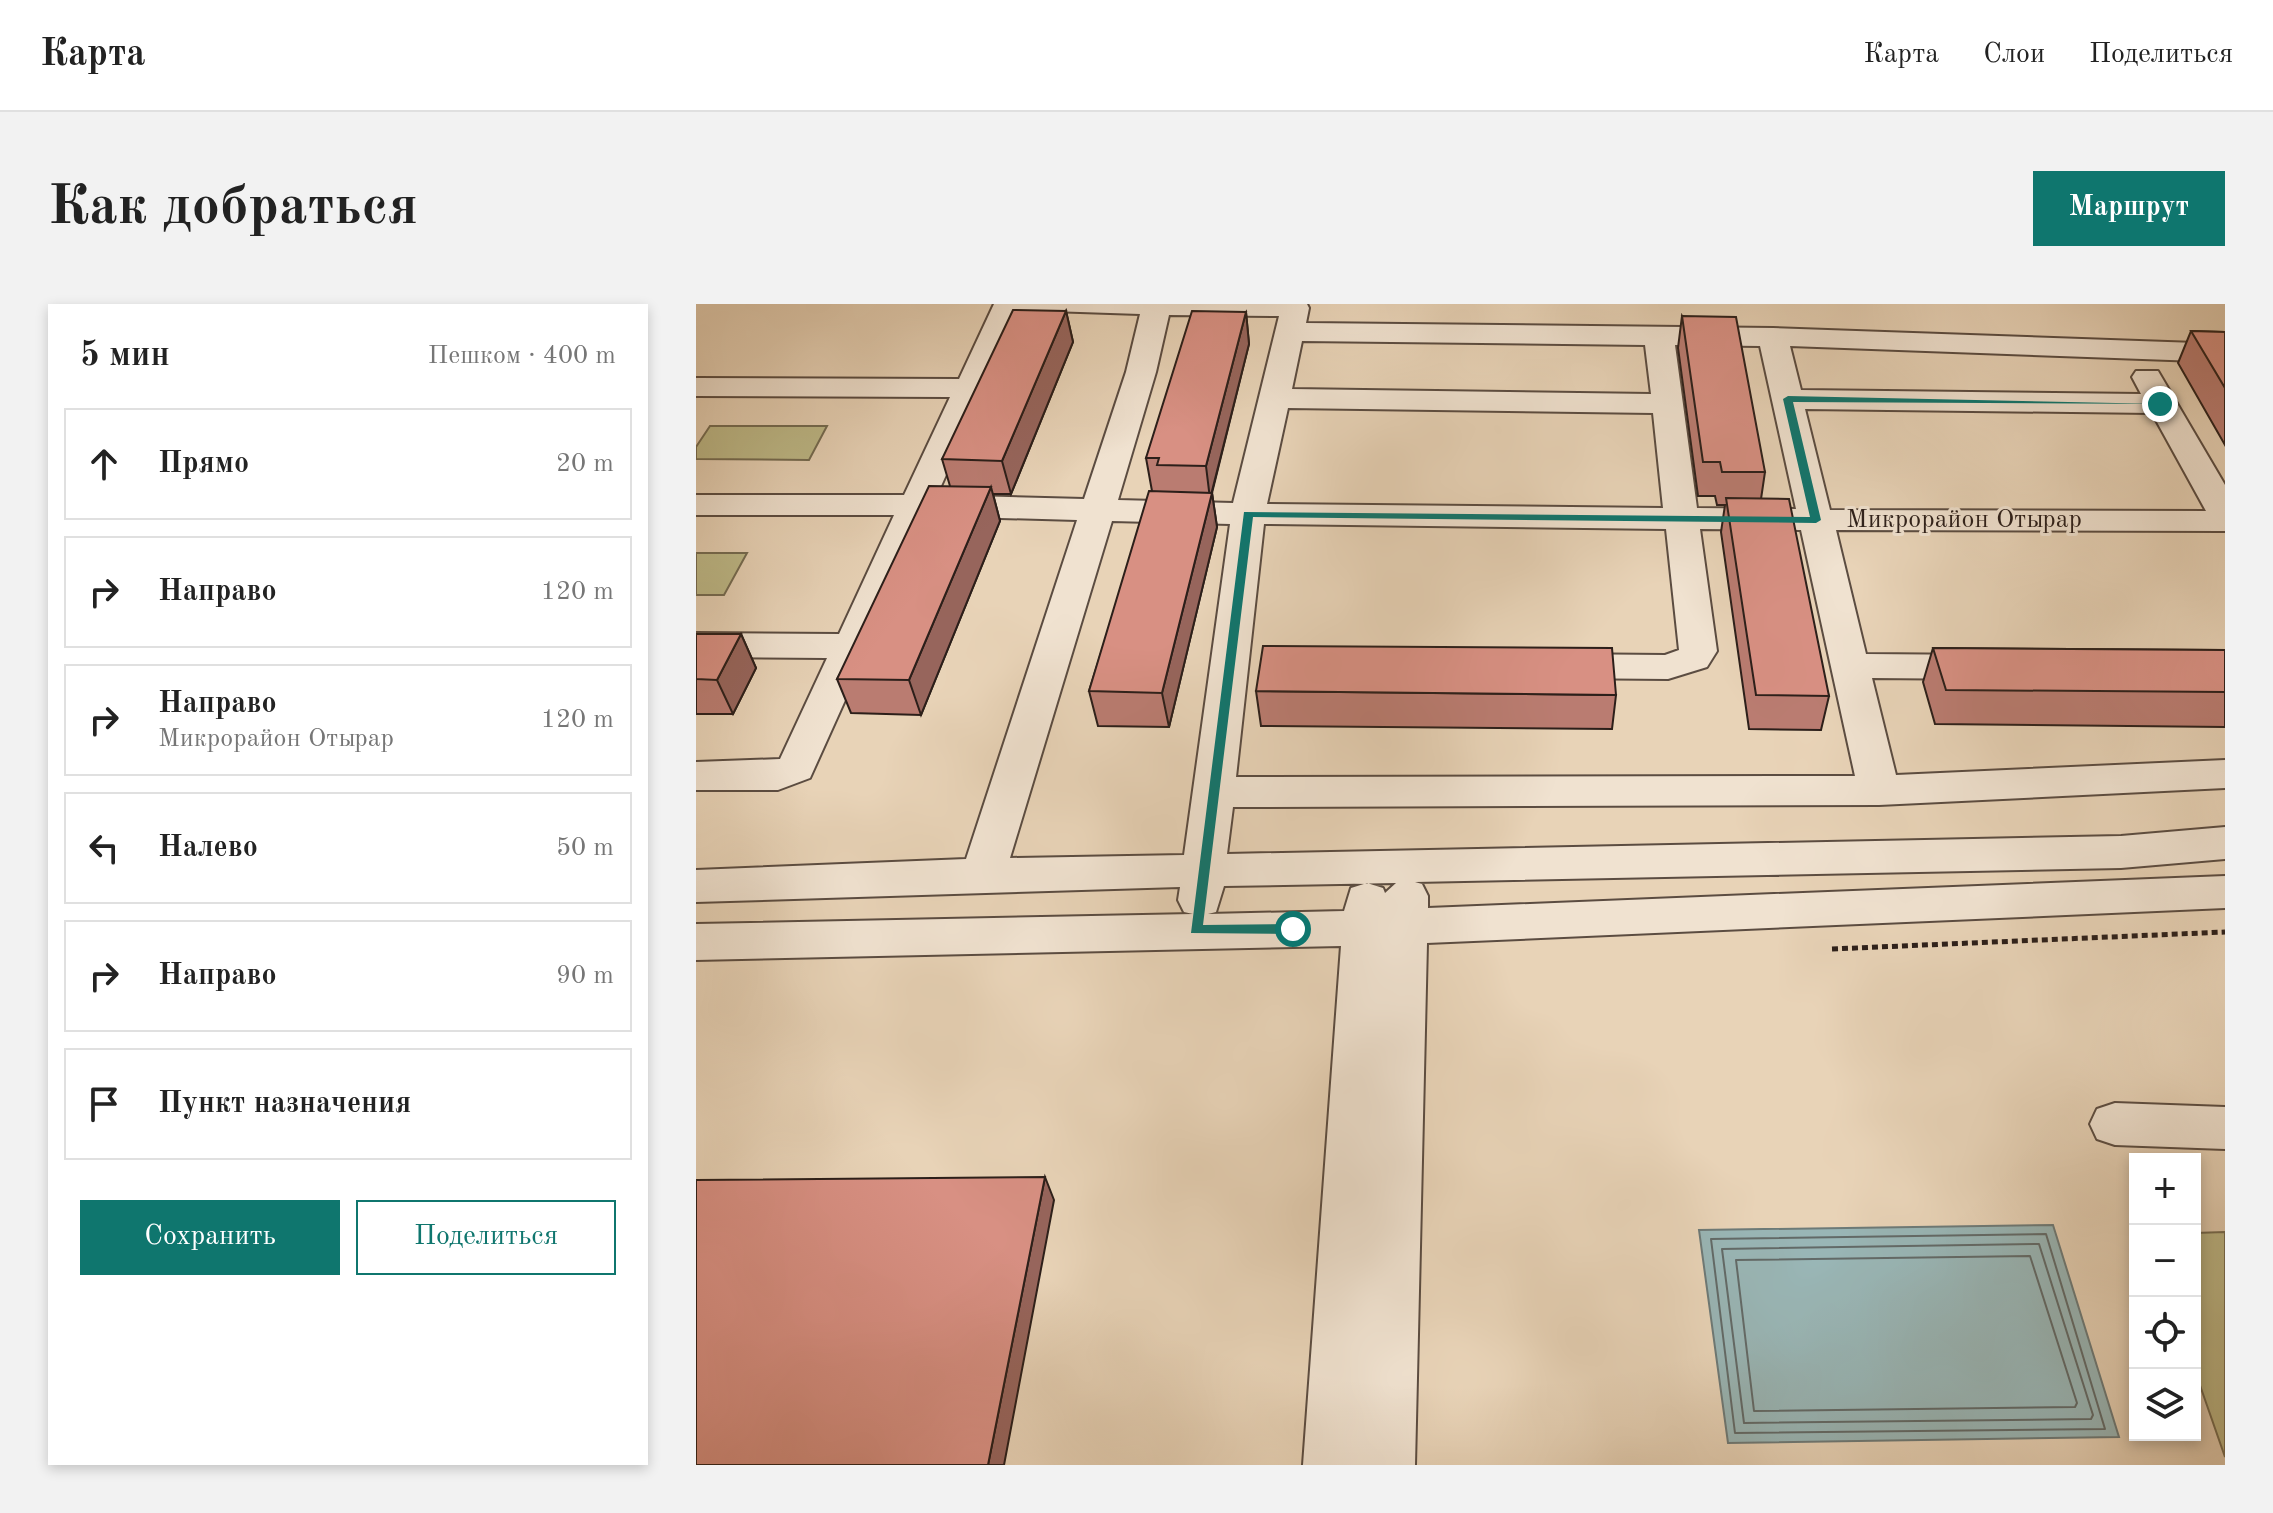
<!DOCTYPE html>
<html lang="ru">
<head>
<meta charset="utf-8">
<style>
	body { margin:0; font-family:"Old Standard TT",serif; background:#f2f2f2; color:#222 }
	.controls { position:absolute; right:24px; bottom:24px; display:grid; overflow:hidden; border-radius:0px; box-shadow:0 4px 12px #0003 }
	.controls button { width:72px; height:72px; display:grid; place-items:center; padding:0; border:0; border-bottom:2px solid #e0e0e0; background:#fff; color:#222; font:40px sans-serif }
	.stop { position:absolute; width:24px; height:24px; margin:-18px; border:6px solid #0f766e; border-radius:50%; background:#fff }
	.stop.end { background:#0f766e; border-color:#fff; box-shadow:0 2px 8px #0008 }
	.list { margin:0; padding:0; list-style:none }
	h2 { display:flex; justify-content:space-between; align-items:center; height:104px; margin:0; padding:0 32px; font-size:34px }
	h2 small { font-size:26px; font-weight:400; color:#767676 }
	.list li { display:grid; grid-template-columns:52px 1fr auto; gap:24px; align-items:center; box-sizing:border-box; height:112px; margin:0 16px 16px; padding:0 16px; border:2px solid #e0e0e0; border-radius:0px }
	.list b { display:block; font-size:30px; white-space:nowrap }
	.list p { margin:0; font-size:26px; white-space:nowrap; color:#767676 }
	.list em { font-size:26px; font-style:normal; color:#767676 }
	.actions { display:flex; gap:16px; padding:24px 32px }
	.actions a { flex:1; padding:18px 0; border:2px solid #0f766e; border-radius:0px; text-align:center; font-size:28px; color:#0f766e }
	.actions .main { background:#0f766e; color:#fff }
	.icon { flex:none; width:44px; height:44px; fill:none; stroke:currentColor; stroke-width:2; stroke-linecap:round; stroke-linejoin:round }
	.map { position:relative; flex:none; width:1529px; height:1161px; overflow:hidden; border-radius:0px }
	header { display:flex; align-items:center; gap:48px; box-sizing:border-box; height:112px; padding:0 40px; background:#fff; border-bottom:2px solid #e0e0e0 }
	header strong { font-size:38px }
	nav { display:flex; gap:44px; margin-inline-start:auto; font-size:28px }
	.intro { display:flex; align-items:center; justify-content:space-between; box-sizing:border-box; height:192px; padding:0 48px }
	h1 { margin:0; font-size:56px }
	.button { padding:20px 36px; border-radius:0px; background:#0f766e; color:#fff; font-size:28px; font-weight:700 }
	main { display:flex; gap:48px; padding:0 48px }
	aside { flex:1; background:#fff; border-radius:0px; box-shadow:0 4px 12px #0003 }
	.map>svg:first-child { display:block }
</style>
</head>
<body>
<header>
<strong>Карта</strong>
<nav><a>Карта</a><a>Слои</a><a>Поделиться</a></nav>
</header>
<div class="intro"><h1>Как добраться</h1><a class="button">Маршрут</a></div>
<main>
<aside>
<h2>5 мин<small>Пешком · 400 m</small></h2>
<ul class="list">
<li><svg class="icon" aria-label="ahead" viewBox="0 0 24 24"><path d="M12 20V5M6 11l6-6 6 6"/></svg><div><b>Прямо</b></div><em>20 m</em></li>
<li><svg class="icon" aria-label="right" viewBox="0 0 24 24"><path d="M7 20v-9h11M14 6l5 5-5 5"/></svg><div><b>Направо</b></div><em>120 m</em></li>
<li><svg class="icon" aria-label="right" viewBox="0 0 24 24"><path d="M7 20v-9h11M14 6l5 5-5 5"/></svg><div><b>Направо</b><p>Микрорайон Отырар</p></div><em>120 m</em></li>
<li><svg class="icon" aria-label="left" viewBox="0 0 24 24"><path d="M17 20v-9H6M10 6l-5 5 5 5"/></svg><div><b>Налево</b></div><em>50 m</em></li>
<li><svg class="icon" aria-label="right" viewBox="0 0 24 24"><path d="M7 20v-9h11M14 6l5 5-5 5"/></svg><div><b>Направо</b></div><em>90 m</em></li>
<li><svg class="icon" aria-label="arrive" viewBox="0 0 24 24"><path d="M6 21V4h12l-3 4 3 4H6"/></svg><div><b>Пункт назначения</b></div></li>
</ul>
<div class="actions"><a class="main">Сохранить</a><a>Поделиться</a></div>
</aside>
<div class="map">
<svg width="1529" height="1161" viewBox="0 0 1529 1161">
	<rect width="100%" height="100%" fill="#e8d3b7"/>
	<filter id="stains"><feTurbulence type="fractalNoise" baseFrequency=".0025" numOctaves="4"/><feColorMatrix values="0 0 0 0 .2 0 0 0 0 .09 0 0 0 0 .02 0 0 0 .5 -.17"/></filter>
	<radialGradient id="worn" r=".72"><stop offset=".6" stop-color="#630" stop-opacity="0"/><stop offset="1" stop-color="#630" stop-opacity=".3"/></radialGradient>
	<!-- green -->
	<g fill="#beba89" stroke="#756c52" stroke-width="2">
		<polygon points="14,122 131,122 113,156 0,155 0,143"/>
		<polygon points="0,249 51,249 28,291 0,291"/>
		<polygon points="1529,928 1529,1153 1499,1067 1499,929"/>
	</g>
	<!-- water -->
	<polygon fill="#99b6b6" stroke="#6d7a78" stroke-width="2" points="1357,921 1423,1133 1032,1139 1003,926"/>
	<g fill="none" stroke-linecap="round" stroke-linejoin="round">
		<!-- shore -->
		<g stroke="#626a68" stroke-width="2">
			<polygon points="1350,930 1409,1125 1039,1129 1015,935"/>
			<polygon points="1343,940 1397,1111 1395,1115 1048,1119 1026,945"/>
			<polygon points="1334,952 1381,1099 1379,1103 1058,1107 1040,956"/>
		</g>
		<defs>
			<g id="minor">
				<path d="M298,0h313l2,4 -3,15 467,5 452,16v18l-435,-16 11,44 340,4 -9,-17 4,-6h22l67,114v46l-389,-1 30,124 121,1 14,3 5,9 -5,9 -14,3 -115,-1 24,97 329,-15v28l-346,17 -646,2 -6,47 894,-18 104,-9v32l-104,9 -706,14 7,2 6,12v12l797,-32v32l-798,35 -12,522h-112l38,-519 -645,14v-36l497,-10 -9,-2 -6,-12 2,-13 -484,15v-32l270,-11 111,-339 -149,-4 -118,262 -32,12h-82v-28l84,-3 47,-101 -131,-1v-24l143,1 55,-119h-198v-20h208l46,-98 -254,-1v-18l263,1zM324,6l120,4 -14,58 -42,127 -147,-4zM473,11l110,1 -46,187 -115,-3 38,-128zM606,37l343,4 6,49 -359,-5zM979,41l85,1 36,163 -99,-1zM592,104l365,5 10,95 -396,-4zM1109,105l347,4 54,98 -376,-1zM416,217l118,3 -46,331 -174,3zM568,220l402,5 13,121 -14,5 -109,-1 -14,3 -5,9 5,9 14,3 112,1 39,-12 10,-16 -17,-122 101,1 54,246 -619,1zM671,579l-16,5 -7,23 -136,3 8,-2 8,-26 172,-3 -11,10 -2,-5z"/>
				<polygon points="1419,799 1529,803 1529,845 1419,841 1401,835 1394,820 1401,805"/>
			</g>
		</defs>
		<!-- minor casing -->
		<use href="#minor" stroke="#5b4c41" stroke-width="4"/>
		<!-- path -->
		<polyline stroke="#2c1f1a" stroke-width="5" stroke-dasharray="6 4" stroke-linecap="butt" points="1136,645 1529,628"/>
		<!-- minor -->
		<use href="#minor" fill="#f0e2d0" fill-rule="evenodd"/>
	</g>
	<!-- wall -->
	<g fill="#ba7c71" stroke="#2c1f1a" stroke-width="2">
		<polygon points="370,7 377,38 315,190 297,190 304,217 225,411 155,409 141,375 254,182 246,155"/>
		<polygon points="550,8 553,40 516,189 521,223 473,423 402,422 393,387 456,187 450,154"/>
		<polygon points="986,12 1069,168 1065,195 1133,392 1125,426 1053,425 1025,228 1029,201 1021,201 1019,192 1002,192 982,44"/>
		<polygon points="1495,27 1529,28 1529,141 1482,59"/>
		<polygon points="0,330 45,330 60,364 37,410 0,410"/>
		<polygon points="1237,344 1529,346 1529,423 1239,420 1227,378"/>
		<polygon points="560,387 920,391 916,425 565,422"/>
	</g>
	<!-- shaded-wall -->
	<g fill="#97655c" stroke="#2c1f1a" stroke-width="2">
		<polygon points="370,7 377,38 315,190 306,157"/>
		<polygon points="550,8 553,40 514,195 510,162"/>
		<polygon points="295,183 304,217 225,411 213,376"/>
		<polygon points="516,189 521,223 473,423 466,389"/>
		<polygon points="45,330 60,364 37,410 21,376"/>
		<polygon points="349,873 358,896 308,1161 292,1161"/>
	</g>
	<!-- building -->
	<g fill="#d89083" stroke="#2c1f1a" stroke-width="2">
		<polygon points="317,6 370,7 306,157 246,155"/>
		<polygon points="496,7 550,8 510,162 461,161 463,154 450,154"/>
		<polygon points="986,12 1040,13 1069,168 1026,168 1024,158 1007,158"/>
		<polygon points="1495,27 1529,28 1529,84"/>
		<polygon points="233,182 295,183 213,376 141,375"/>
		<polygon points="453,187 516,189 466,389 393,387"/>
		<polygon points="1030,194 1093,195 1133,392 1060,391"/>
		<polygon points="0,330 45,330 21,376 0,375"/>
		<polygon points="567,342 916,344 920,391 560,387"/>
		<polygon points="1237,344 1529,346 1529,388 1250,386"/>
		<polygon points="349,873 292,1161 0,1161 0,876"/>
	</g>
	<!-- route -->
	<polygon fill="#0f766e" points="1092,92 1468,100 1097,98 1125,216 1120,219 557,213 507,621 597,620 604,625 597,630 495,629 548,208 1114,213 1087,95"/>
	<g text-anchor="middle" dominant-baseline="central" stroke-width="6" stroke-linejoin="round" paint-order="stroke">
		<!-- far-street labels -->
		<g font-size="26" fill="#2c1f1a" stroke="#f0e2d0">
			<text x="1268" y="216">Микрорайон Отырар</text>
		</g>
	</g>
	<rect width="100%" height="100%" filter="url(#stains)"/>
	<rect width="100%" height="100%" fill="url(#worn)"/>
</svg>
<div class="controls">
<button>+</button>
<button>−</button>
<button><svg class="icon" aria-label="locate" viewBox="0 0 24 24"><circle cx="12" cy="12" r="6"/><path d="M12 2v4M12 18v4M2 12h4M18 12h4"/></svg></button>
<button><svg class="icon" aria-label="layers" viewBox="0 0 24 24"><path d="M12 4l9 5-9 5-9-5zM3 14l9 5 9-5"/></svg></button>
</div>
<div class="stop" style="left:597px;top:625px"></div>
<div class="stop end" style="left:1464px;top:100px"></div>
</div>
</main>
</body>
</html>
